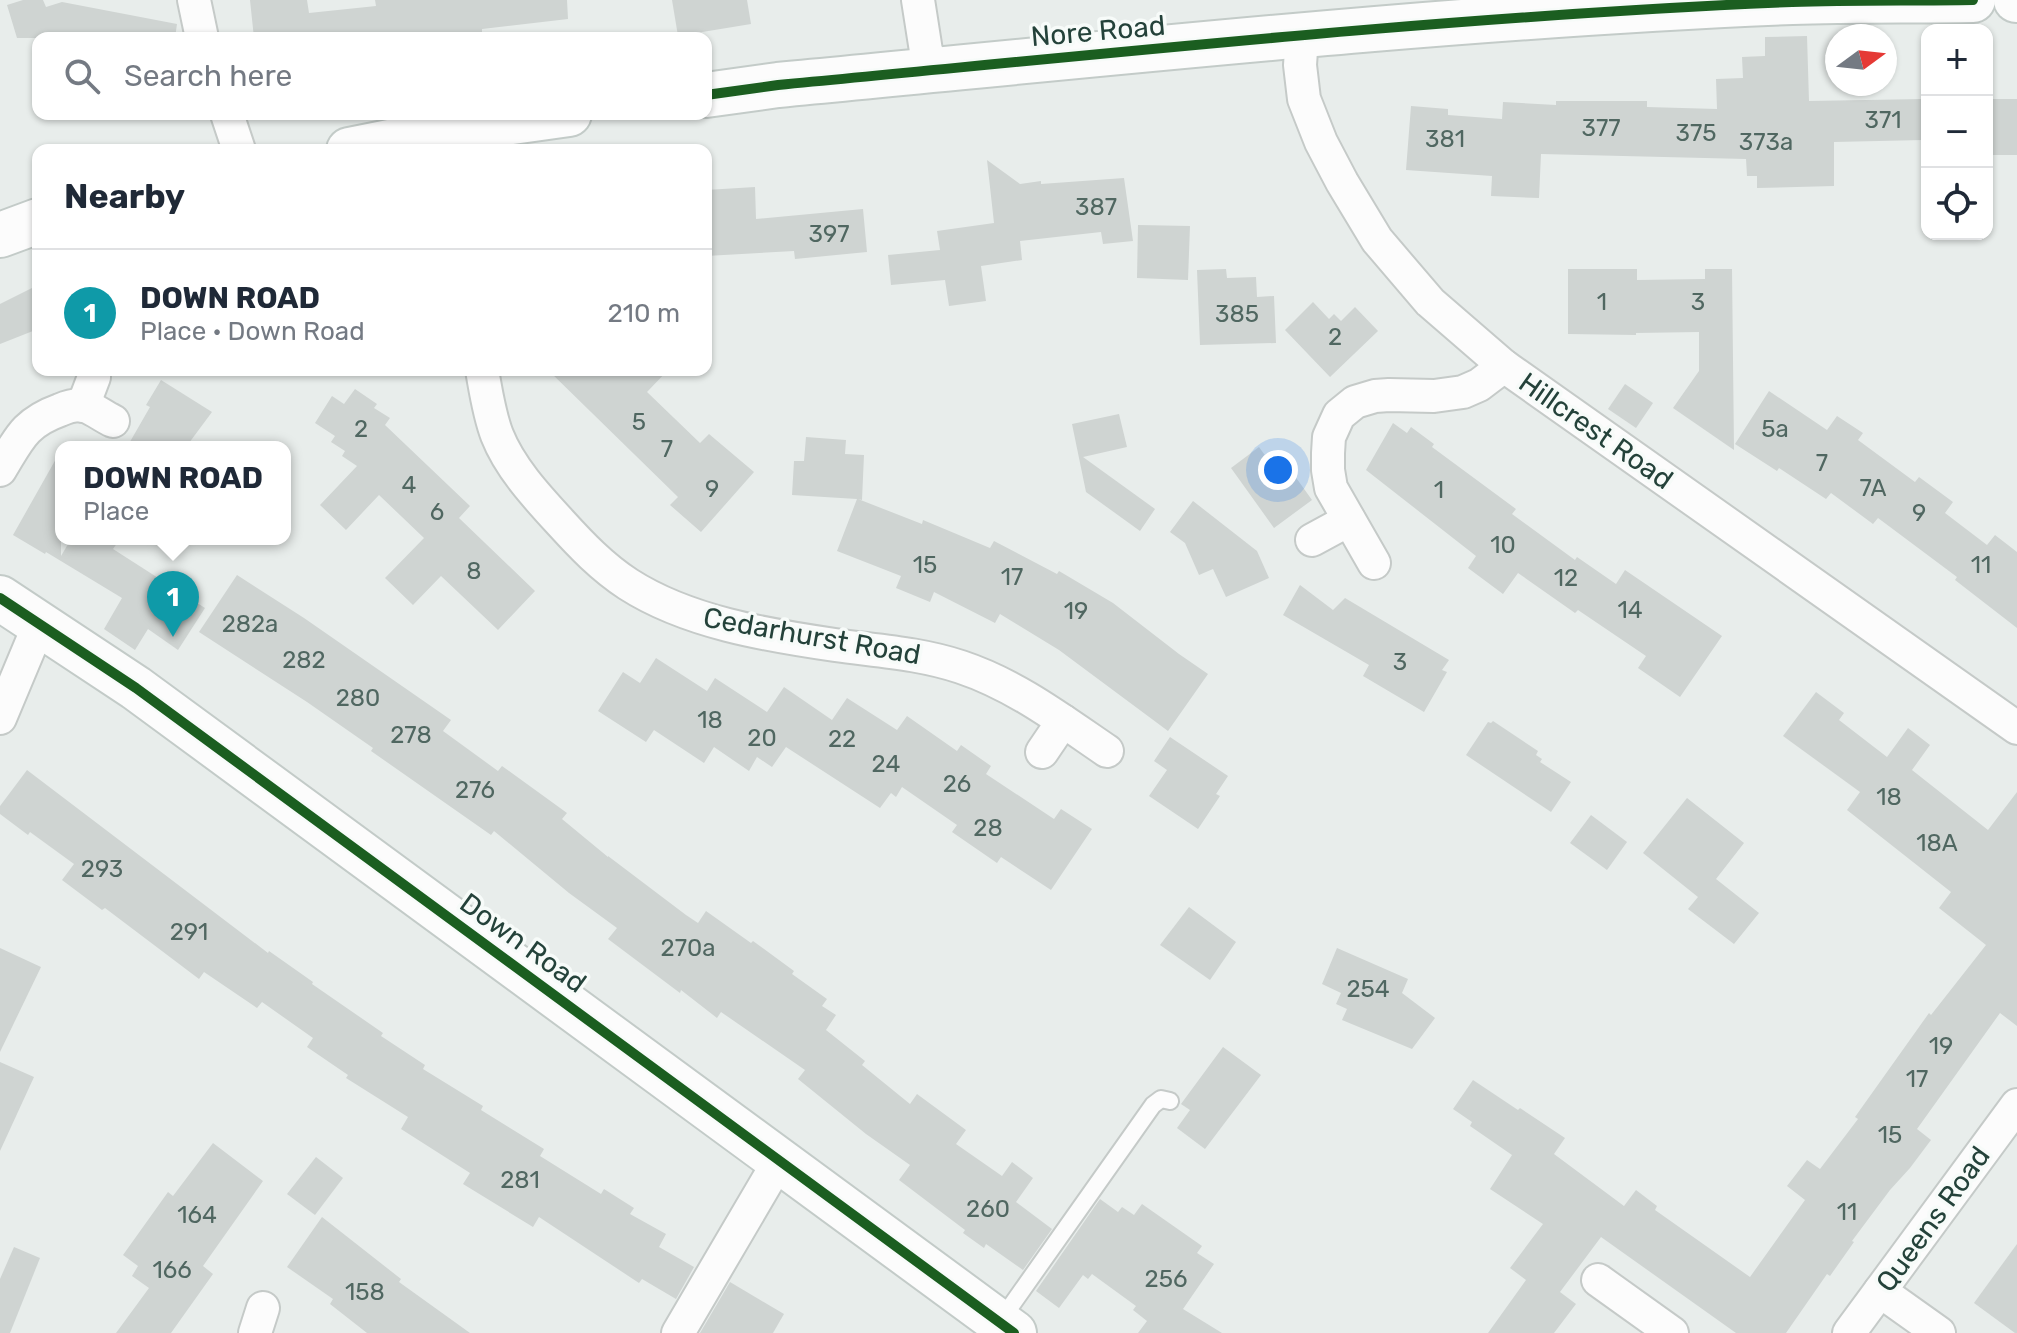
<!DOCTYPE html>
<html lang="en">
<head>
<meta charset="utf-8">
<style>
	body { margin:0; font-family:Rubik,sans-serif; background:#f2f2f3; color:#1f2937 }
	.controls { position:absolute; right:24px; top:24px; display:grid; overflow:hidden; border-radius:16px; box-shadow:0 2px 6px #0004 }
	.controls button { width:72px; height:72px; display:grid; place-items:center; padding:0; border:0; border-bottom:2px solid #e0e1e3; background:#fff; color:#1f2937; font:40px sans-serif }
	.compass { position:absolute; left:1825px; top:24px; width:72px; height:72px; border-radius:50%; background:#fff; box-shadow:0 2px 6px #0004; rotate:75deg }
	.you { position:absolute; left:1278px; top:470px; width:28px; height:28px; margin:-20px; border:6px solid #fff; border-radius:50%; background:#1a73e8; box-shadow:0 0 0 12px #1a73e833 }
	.badge { display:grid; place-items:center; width:52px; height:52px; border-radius:50%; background:#697e78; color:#fff; font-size:26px; font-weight:700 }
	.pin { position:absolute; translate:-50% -66px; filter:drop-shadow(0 2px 4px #0008) }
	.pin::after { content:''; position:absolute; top:42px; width:28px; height:24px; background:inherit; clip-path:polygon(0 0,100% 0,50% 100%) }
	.popup { position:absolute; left:55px; top:441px; width:236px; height:104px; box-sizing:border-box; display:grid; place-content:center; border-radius:16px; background:#fff; filter:drop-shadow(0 2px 6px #0005); font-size:26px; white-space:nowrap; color:#747a83 }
	.popup b { font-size:30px; color:#1f2937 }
	.popup::after { content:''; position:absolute; left:50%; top:100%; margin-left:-16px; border:16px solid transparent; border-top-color:#fff }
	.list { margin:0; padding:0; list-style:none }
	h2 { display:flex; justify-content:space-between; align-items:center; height:104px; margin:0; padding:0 32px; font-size:34px }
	h2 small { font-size:26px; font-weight:400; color:#747a83 }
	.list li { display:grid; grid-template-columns:52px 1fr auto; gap:24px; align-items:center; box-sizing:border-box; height:128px; padding:0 32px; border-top:2px solid #e0e1e3 }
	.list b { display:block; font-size:30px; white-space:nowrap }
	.list p { margin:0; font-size:26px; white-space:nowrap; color:#747a83 }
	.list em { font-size:26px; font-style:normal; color:#747a83 }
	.icon { flex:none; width:44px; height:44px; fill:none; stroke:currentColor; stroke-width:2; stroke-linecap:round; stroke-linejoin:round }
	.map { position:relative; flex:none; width:2017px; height:1333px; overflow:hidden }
	.search { position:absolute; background:#fff; box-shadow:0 2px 6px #0004; left:32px; top:32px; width:680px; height:88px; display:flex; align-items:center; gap:20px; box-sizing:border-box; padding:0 28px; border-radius:16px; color:#747a83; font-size:30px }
	.panel { position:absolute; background:#fff; box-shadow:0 2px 6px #0004; left:32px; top:144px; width:680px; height:232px; border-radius:16px }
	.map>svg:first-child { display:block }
</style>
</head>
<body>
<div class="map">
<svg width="2017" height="1333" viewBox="0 0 2017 1333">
	<rect width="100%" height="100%" fill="#e8edeb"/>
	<!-- building -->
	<g fill="#cfd4d2">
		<polygon points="23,0 43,0 46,7 62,2 177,24 175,38 17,38 7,5"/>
		<polygon points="250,0 307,0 309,13 376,6 375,0 567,0 568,19 482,29 482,32 427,38 254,38"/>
		<polygon points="672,0 747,0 751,24 678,36"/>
		<polygon points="1807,36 1809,101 1922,99 1923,140 1834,142 1834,186 1757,188 1757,176 1747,176 1746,159 1541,154 1539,198 1491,196 1492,176 1406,170 1411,106 1448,109 1448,115 1502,119 1503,102 1556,105 1556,101 1647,101 1647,107 1717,109 1716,79 1743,78 1742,57 1765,56 1765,37"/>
		<rect x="1987" y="99" width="30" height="56"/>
		<polygon points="987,160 1020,184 1041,181 1041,184 1124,178 1133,241 1103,244 1101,232 1020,241 1022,260 981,266 986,301 949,306 945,280 891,285 888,255 940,250 937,231 994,223"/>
		<polygon points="755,187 756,219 863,209 867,252 795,259 794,251 706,256 706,190"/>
		<polygon points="1138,225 1190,226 1188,280 1137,278"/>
		<polygon points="1226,269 1227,278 1256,277 1257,297 1274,296 1276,343 1200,345 1197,270"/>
		<polygon points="1568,269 1637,269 1637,280 1705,279 1705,269 1732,269 1734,450 1673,408 1699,371 1699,332 1636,333 1636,335 1568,334"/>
		<polygon points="38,285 38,329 0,344 0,304"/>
		<polygon points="1313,302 1329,319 1334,314 1341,321 1355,307 1378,331 1330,377 1285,330"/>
		<polygon points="548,370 668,370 647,392 700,443 709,434 754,472 701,532 670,505 678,497"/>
		<polygon points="161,380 212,412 186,447 127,447 150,407 146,405"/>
		<polygon points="1625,384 1653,403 1636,428 1608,409"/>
		<polygon points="355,389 377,404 374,408 390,418 385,425 470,506 459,518 535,591 498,630 441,576 413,605 385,578 424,538 379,495 346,530 320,505 357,466 342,456 345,451 331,442 335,436 315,423 332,396 344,404"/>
		<polygon points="1769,391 1827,430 1837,416 1863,433 1858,440 1915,482 1919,477 1953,502 1945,513 1987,545 1995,535 2017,552 2017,628 1955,580 1957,577 1878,518 1873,524 1831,493 1826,499 1779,468 1777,471 1735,444"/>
		<polygon points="1119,414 1127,447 1083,457 1155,509 1140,531 1086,492 1072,424"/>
		<polygon points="1393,423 1407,433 1411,427 1434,444 1432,447 1516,509 1512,514 1575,560 1577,557 1616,584 1625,570 1722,636 1680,697 1638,668 1646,656 1578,610 1575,613 1518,573 1503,594 1468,568 1476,556 1366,470"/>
		<polygon points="806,437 846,440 845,454 864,455 862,500 858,499 922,524 923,520 990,548 994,541 1057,574 1059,571 1113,603 1179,654 1208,674 1168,731 1059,650 1000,614 995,623 934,592 930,602 896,588 901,576 837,551 857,499 792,495 794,461 804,461"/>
		<polygon points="1259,447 1282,479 1292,472 1312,500 1274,528 1231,468"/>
		<polygon points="61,450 61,556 71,539 120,539 113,549 205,608 178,650 148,629 135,650 104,629 122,598 46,552 45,554 13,535"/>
		<polygon points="1193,501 1257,551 1269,578 1226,597 1213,569 1199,575 1185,543 1170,532"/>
		<polygon points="237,575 304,618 451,720 443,731 498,771 502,766 567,813 562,819 608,857 608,856 686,915 698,923 706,911 751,943 753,941 794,971 792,974 827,999 822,1006 836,1015 826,1030 865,1061 862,1065 910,1104 917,1094 966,1130 956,1144 1002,1176 1012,1162 1033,1178 1016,1202 1052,1229 1023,1270 986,1244 984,1248 963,1233 965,1230 899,1180 910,1165 866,1134 798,1079 805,1070 721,1012 717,1018 681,990 680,993 608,939 617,928 569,893 494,831 491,835 371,751 373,748 307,702 199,632"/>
		<polygon points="1300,585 1333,610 1345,598 1449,660 1442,670 1447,672 1424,712 1363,676 1369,665 1283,615"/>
		<polygon points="656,658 707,691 715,678 767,712 784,687 832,720 847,698 897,730 907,716 957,751 961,745 991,766 986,774 1054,819 1061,809 1092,829 1051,890 1001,857 997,863 952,832 957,825 902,787 896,797 891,793 880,808 786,747 772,767 757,757 749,771 714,747 704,763 654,730 646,742 598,711 623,672 640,683"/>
		<polygon points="1816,692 1844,713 1839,720 1887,757 1908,728 1930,745 1912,770 1988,830 2017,792 2017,1026 2000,1013 1917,1129 1931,1140 1910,1168 1890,1190 1852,1241 1854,1242 1830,1276 1827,1274 1786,1333 1736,1333 1601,1237 1560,1292 1576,1304 1554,1333 1488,1333 1526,1280 1510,1268 1543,1224 1490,1189 1512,1155 1470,1126 1472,1122 1453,1109 1473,1080 1518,1110 1520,1108 1565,1138 1554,1154 1624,1206 1636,1190 1657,1206 1655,1210 1750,1277 1805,1200 1787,1186 1807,1160 1820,1169 1858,1119 1855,1117 1929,1013 1931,1015 1986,945 1939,908 1951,892 1847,810 1860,792 1783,736"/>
		<polygon points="1493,721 1538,751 1536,755 1542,759 1540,762 1571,782 1551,812 1466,755 1488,722 1491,723"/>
		<polygon points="1170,737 1228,776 1216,794 1220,796 1198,829 1149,796 1167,770 1154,761"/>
		<polygon points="27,770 268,953 269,951 313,982 312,984 383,1033 381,1036 425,1065 423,1069 483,1106 481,1110 544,1149 540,1156 601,1194 604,1189 634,1208 630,1214 666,1234 659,1247 694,1267 676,1299 642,1279 639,1283 539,1217 533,1227 463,1184 470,1173 401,1129 408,1117 346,1078 348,1075 307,1047 313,1038 262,1002 257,1008 204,972 199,979 105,908 102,910 62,880 74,864 30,832 28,835 0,814 0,806"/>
		<polygon points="1687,798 1744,843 1716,879 1759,913 1734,944 1688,909 1698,897 1643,853"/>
		<polygon points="1591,815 1627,842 1607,870 1570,843"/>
		<polygon points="1189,907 1236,942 1210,980 1160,945"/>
		<polygon points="0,948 41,967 0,1052"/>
		<polygon points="1337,948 1408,979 1402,993 1435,1018 1412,1049 1342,1020 1347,1009 1336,1004 1341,993 1322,984"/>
		<polygon points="1223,1047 1261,1075 1205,1149 1177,1128 1190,1110 1181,1104"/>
		<polygon points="0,1062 34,1077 0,1151"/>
		<polygon points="213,1143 263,1181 203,1266 213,1274 171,1333 116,1333 149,1288 132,1276 138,1266 123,1255 168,1192 173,1196"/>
		<polygon points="316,1157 343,1178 315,1215 287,1194"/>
		<polygon points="1100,1199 1118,1212 1122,1207 1134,1215 1142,1204 1202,1246 1197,1253 1214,1264 1183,1309 1222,1333 1138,1333 1147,1321 1133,1310 1136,1306 1092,1274 1088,1279 1083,1275 1059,1308 1036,1291"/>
		<polygon points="322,1217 401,1279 399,1282 470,1333 367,1333 330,1304 333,1299 287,1267"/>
		<polygon points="2017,1244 2017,1333 2015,1333 1974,1303"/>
		<polygon points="14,1247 40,1258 10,1333 0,1333 0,1279"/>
		<polygon points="730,1282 784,1314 773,1333 700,1333"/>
	</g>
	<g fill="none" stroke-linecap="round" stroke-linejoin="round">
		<defs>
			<polyline id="lane" points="1001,1320 1153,1105 1161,1099 1170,1101"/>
			<g id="street">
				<polyline points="194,0 202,38"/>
				<polyline points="918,0 926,51 936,71"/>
				<polyline points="1302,36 1300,65 1304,99 1321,142 1342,182 1377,240 1430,302 1504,366 2017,728"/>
				<polyline points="227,114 239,150"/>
				<path d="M482,370c4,22 7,44 15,65 13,33 40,62 64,88 20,22 41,44 67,61 59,38 138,51 207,61 43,6 84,8 126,22 54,18 99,52 146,84"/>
				<polyline points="83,406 94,377"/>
				<path d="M0,470c19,-31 24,-47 60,-60 7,-3 17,-6 25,-4 9,3 19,11 28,15"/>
				<polyline points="1312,540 1349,520"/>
				<polyline points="1374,563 1331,488 1328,470 1328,453 1329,437 1339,415 1355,402 1375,396 1389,395 1434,396 1463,392 1479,385 1504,366"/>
				<polyline points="0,718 39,625"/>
				<polyline points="1042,752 1063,721"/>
				<polyline points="1598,1280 1672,1333"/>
				<polyline points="1880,1291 1939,1333"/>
				<polyline points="255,1333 263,1308"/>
				<polyline points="678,1333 779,1161"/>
				<polyline points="1849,1333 2017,1105"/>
			</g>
			<g id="secondary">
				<polyline points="2016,0 2017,0"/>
				<path d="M706,95l72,-10c338,-32 675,-69 1014,-83 60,-2 121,-1 181,-2"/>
				<polyline points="349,150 434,133 569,114"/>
				<polyline points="0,235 38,221"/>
				<polyline points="0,598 136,688 1014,1333"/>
			</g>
		</defs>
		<!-- lane casing -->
		<use href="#lane" stroke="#c5cac8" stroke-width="20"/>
		<!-- street casing -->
		<use href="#street" stroke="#c5cac8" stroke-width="36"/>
		<!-- secondary casing -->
		<use href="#secondary" stroke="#c3cbc8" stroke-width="48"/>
		<!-- lane -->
		<use href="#lane" stroke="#fcfcfc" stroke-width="16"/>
		<!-- street -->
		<use href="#street" stroke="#fcfcfc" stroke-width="32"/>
		<!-- secondary -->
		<use href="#secondary" stroke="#fcfcfc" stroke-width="44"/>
		<defs>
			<g id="cycleway">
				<path d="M706,95l72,-10c338,-32 675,-69 1014,-83 60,-2 121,-1 181,-2"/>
				<polyline points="0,598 136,688 1014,1333"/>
			</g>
		</defs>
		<!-- cycleway casing -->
		<use href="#cycleway" stroke="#f7fbf9" stroke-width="15"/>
		<!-- cycleway -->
		<use href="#cycleway" stroke="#1b5e20" stroke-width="10"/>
	</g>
	<g text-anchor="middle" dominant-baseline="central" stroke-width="7" stroke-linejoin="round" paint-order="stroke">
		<!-- number labels -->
		<g font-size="24" fill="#506761">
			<text x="1883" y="120">371</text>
			<text x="1601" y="128">377</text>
			<text x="1696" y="133">375</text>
			<text x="1445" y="139">381</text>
			<text x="1766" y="142">373a</text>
			<text x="1096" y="207">387</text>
			<text x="829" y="234">397</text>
			<text x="1602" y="302">1</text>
			<text x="1698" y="302">3</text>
			<text x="1237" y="314">385</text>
			<text x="1335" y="337">2</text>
			<text x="639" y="422">5</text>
			<text x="361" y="429">2</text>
			<text x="1775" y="429">5a</text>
			<text x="667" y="449">7</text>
			<text x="1822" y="463">7</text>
			<text x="409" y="485">4</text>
			<text x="1873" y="488">7A</text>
			<text x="712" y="489">9</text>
			<text x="1439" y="490">1</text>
			<text x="437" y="512">6</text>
			<text x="1919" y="513">9</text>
			<text x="1503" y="545">10</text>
			<text x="925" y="565">15</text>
			<text x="1981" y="565">11</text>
			<text x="474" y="571">8</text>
			<text x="1012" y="577">17</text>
			<text x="1566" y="578">12</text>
			<text x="1630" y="610">14</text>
			<text x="1076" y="611">19</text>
			<text x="250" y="624">282a</text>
			<text x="304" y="660">282</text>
			<text x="1400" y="662">3</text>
			<text x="358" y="698">280</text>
			<text x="710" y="720">18</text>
			<text x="411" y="735">278</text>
			<text x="762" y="738">20</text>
			<text x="842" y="739">22</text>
			<text x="886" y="764">24</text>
			<text x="957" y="784">26</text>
			<text x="475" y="790">276</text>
			<text x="1889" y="797">18</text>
			<text x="988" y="828">28</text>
			<text x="1937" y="843">18A</text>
			<text x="102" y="869">293</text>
			<text x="189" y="932">291</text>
			<text x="688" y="948">270a</text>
			<text x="1368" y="989">254</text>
			<text x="1941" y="1046">19</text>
			<text x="1917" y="1079">17</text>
			<text x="1890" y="1135">15</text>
			<text x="520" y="1180">281</text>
			<text x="988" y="1209">260</text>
			<text x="1847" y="1212">11</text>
			<text x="197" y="1215">164</text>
			<text x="172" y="1270">166</text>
			<text x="1166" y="1279">256</text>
			<text x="365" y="1292">158</text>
		</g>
		<!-- street labels -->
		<g font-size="28" fill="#24423a" stroke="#f7fbf9">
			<text transform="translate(1098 31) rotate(-5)">Nore Road</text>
			<text transform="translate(1596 431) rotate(35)">Hillcrest Road</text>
			<text transform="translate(812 636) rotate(10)">Cedarhurst Road</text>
			<text transform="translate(523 943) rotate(36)">Down Road</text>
			<text transform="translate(1933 1219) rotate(-54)">Queens Road</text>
		</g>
	</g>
</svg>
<div class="controls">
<button>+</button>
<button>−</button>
<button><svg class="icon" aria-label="locate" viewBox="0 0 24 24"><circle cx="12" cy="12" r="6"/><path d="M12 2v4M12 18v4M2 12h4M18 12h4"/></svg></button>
</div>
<svg class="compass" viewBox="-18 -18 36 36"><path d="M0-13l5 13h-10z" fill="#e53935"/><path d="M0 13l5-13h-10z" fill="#747a83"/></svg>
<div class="you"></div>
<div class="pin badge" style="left:173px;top:637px;background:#0f9aa8">1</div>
<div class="popup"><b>DOWN ROAD</b>Place</div>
<div class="search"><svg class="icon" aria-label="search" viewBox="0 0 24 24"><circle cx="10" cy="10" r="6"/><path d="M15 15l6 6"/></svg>Search here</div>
<section class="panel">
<h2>Nearby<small></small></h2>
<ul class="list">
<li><span class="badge" style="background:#0f9aa8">1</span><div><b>DOWN ROAD</b><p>Place · Down Road</p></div><em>210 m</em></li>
</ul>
</section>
</div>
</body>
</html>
